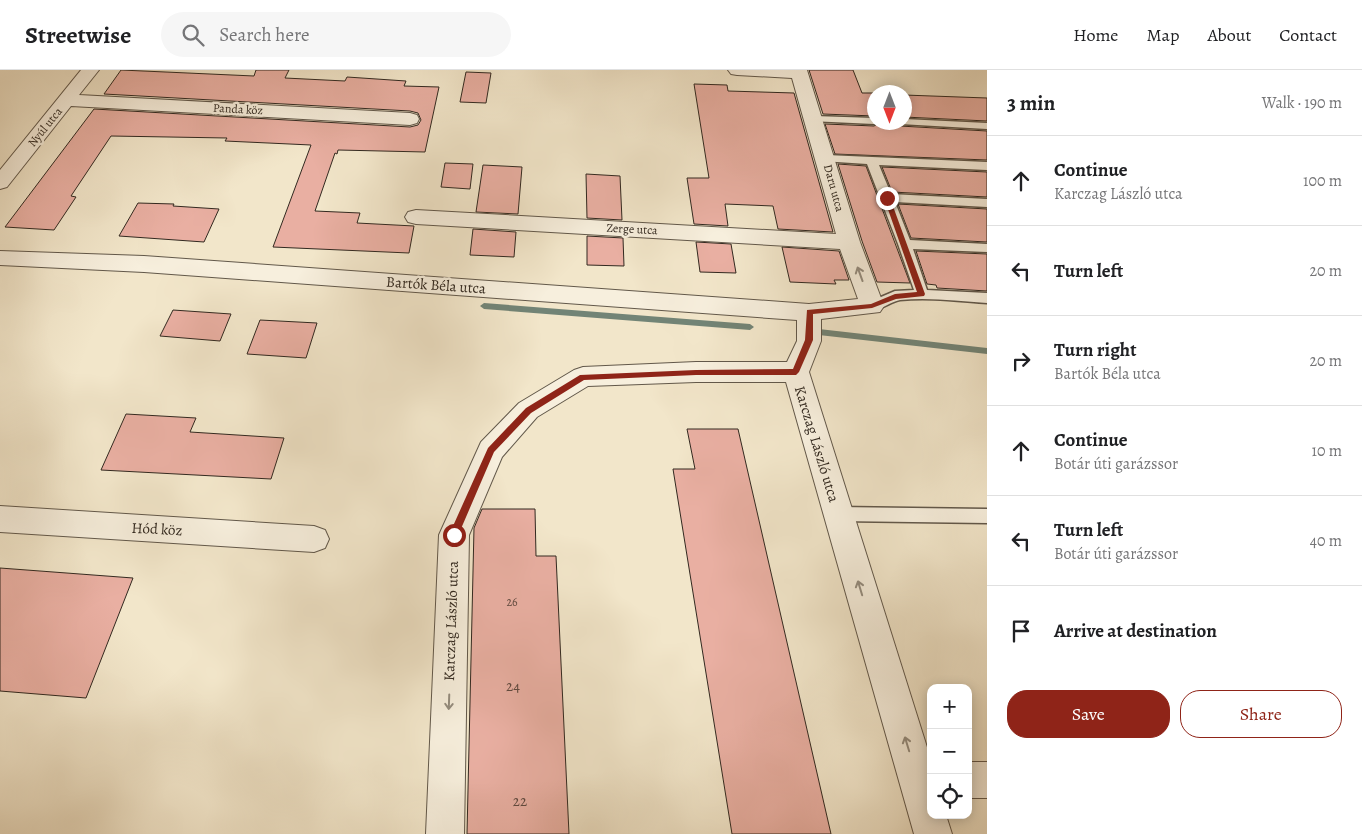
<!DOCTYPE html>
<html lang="en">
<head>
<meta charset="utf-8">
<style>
	body { margin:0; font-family:Alegreya,serif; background:#f6f6f6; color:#202124 }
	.controls { position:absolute; right:15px; bottom:15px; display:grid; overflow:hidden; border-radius:10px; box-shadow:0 2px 12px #0003 }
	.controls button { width:45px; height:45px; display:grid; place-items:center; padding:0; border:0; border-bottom:1px solid #e0e0e0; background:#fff; color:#202124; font:25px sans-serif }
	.compass { position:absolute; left:867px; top:15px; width:45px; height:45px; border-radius:50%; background:#fff; box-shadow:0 2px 12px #0003; rotate:180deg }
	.stop { position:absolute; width:15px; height:15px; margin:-11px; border:4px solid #8f2418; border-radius:50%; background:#fff }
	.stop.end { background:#8f2418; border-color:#fff; box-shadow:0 1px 5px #0008 }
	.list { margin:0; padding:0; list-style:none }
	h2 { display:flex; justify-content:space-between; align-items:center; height:65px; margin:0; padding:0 20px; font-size:21px }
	h2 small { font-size:16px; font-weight:400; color:#757577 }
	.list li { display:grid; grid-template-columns:32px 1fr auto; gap:15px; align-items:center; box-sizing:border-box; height:90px; padding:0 20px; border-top:1px solid #e0e0e0 }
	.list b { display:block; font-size:19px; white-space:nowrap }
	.list p { margin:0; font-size:16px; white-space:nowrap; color:#757577 }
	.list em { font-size:16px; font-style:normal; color:#757577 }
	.actions { display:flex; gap:10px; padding:15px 20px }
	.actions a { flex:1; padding:11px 0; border:1px solid #8f2418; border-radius:20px; text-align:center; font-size:18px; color:#8f2418 }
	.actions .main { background:#8f2418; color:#fff }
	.icon { flex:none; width:28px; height:28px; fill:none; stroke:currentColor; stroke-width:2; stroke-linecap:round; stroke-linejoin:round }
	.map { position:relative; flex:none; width:987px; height:764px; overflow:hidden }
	header { display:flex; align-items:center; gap:30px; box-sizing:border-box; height:70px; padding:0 25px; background:#fff; border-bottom:1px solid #e0e0e0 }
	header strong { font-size:24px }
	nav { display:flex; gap:28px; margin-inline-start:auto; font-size:18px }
	.search { width:350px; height:45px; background:#f6f6f6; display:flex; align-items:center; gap:12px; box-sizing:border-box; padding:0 18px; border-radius:28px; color:#757577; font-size:19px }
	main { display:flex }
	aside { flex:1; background:#fff }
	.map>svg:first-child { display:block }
</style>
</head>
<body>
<header>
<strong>Streetwise</strong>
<div class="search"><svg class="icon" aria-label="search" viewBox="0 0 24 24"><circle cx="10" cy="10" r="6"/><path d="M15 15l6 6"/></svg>Search here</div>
<nav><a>Home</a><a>Map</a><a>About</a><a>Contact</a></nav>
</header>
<main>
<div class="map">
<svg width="987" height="764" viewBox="0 0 987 764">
	<rect width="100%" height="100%" fill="#f2e6ca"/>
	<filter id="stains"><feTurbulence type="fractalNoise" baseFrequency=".004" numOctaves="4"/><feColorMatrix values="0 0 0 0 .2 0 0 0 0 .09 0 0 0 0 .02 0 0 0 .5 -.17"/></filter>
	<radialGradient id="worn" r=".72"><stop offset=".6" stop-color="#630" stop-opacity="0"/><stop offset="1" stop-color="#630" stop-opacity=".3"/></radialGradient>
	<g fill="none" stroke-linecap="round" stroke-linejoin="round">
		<!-- stream -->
		<g fill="#728476" fill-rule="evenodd">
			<polygon points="484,233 750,254 754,257 750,260 484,239 480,236"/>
			<polygon points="810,258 987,278 987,284 810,264 806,261"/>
		</g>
	</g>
	<!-- building -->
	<g fill="#e9afa2" stroke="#322920">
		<polygon points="121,0 254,6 256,0 289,0 285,8 345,11 347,7 406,11 404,16 439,17 425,82 338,80 337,84 335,83 315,141 360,143 357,153 414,156 409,183 273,177 311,75 225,71 227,68 111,66 71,126 76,127 54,160 5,157 94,39 410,57 418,55 421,50 418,43 410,41 104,24"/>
		<polygon points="809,0 853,0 862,23 874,23 874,46 823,44"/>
		<polygon points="466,2 491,3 486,33 460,32"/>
		<polygon points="694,14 727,15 728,21 794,23 833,162 778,159 773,136 725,134 728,156 694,154 687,108 709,108"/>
		<polygon points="904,25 987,28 987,51 904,47"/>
		<polygon points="881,52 897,52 900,56 987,61 987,90 835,84 825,54 874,56"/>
		<polygon points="445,93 473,94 470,119 441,117"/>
		<polygon points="838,94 866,96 910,213 877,212 862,171"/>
		<polygon points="483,95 522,97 518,144 476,142"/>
		<polygon points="882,97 987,102 987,127 892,122"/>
		<polygon points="586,104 620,106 622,150 587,148"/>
		<polygon points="138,133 174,134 173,136 219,139 204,172 119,166"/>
		<polygon points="898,134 987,139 987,172 911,168"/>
		<polygon points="473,159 516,162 514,187 470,185"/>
		<polygon points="587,166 623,168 624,196 587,195"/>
		<polygon points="696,172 731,174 736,203 700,202"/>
		<polygon points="782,177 839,181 849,210 834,210 836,214 790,212"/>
		<polygon points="916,181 987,184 987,221 937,218 936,215 927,214"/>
		<polygon points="173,240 231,244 220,271 160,266"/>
		<polygon points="260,250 317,253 306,288 247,284"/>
		<polygon points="126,344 196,348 190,362 284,368 271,409 101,400"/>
		<polygon points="687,359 738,359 831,764 732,764 673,399 695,399"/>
		<polygon points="482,439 535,439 536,486 556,486 569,764 467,764 474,458"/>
		<polygon points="0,498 133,508 86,628 0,621"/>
	</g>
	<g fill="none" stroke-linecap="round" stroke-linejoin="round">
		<defs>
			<g id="lane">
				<polygon points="814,46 874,48 874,52 879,52 874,54 810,51 808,49"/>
				<polygon points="904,49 987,53 987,59 900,54 899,52 904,52"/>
				<path d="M826,85l161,7v8l-108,-5 12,29 96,5v8l-92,-5 15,38 77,4v8l-74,-3 14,41 60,3v10c-29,-2 -58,-6 -87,-3 -11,2 -21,13 -33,9l-2,-3 2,-3 28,-12 19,-1 -16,-46 -31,-80 -45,-3 -2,-2 2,-2z"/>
				<polygon points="838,437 987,439 987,453 838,451 832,449 829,444 832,439"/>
			</g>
			<g id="street">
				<polygon points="81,0 99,0 79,25 410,43 417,45 419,49 417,53 410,55 71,36 7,117 0,119 0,100"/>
				<polygon points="728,0 807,0 860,172 884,236 880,242 821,249 821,271 809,302 931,690 931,745 946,745 952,764 914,764 786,312 696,312 588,316 537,347 502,387 469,465 464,764 426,764 439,465 481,372 519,333 574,300 583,297 696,292 787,292 797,271 797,250 144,202 0,195 0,181 144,186 809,234 858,229 840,179 416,154 408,152 405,147 408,142 416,140 836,164 792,8 737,5 731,4"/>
				<polygon points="0,436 314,456 325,460 329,469 325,478 314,482 0,462"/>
				<rect x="968" y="692" width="19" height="36"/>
			</g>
		</defs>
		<!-- lane casing -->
		<use href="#lane" stroke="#62584a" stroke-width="3"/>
		<!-- street casing -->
		<use href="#street" stroke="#62584a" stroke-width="2"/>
		<!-- lane -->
		<use href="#lane" fill="#f7efdd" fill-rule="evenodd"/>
		<!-- street -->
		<use href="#street" fill="#f7efdd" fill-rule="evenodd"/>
	</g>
	<!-- one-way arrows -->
	<defs><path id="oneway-shaft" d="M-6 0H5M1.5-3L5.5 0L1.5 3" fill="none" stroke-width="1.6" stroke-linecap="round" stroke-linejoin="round" transform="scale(1.25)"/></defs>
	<g stroke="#948c7e">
		<use href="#oneway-shaft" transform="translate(860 204) rotate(-110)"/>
		<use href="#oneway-shaft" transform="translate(860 518) rotate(-107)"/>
		<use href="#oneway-shaft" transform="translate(449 632) rotate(92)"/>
		<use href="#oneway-shaft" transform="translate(907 674) rotate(-107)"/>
	</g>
	<!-- route -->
	<polygon fill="#8f2418" points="887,126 890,128 925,224 924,226 896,229 872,238 813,244 813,270 799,302 796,305 696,305 584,310 531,343 494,382 457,468 451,468 449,465 488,378 526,338 580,305 696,300 793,299 805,270 807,240 871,234 895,224 917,222 884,128"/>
	<g text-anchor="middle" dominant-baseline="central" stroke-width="5" stroke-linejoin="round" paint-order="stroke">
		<!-- far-street labels -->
		<g font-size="12" fill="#322920" stroke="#f7efdd">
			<text transform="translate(238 39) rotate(3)">Panda köz</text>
			<text transform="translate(45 57) rotate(-51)">Nyúl utca</text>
			<text transform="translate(834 118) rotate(75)">Daru utca</text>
			<text transform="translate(632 159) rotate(3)">Zerge utca</text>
		</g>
		<!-- number labels -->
		<g font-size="12" fill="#604a40">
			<text x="512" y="532">26</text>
		</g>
		<!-- street labels -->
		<g font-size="15" fill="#322920" stroke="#f7efdd">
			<text transform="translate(436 215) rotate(4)">Bartók Béla utca</text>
			<text transform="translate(817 374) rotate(73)">Karczag László utca</text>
			<text transform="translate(157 459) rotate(3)">Hód köz</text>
			<text transform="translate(451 551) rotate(-88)">Karczag László utca</text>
		</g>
		<!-- near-number labels -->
		<g font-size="15" fill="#604a40">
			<text x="513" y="616">24</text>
			<text x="520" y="731">22</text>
		</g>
	</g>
	<rect width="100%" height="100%" filter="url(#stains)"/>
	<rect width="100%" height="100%" fill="url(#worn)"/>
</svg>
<div class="controls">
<button>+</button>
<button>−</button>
<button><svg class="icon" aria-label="locate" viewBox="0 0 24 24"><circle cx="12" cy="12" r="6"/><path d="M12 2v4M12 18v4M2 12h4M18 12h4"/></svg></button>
</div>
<svg class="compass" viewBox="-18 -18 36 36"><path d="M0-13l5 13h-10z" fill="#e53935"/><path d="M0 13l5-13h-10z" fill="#757577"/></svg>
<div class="stop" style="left:454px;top:465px"></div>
<div class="stop end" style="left:887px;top:128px"></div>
</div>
<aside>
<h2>3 min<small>Walk · 190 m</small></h2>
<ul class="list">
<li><svg class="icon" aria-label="ahead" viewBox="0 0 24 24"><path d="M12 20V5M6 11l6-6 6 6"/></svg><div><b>Continue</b><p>Karczag László utca</p></div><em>100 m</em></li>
<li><svg class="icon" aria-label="left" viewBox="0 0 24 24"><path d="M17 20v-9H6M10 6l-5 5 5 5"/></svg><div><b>Turn left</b></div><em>20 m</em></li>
<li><svg class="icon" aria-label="right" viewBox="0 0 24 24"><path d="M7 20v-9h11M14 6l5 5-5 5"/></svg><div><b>Turn right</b><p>Bartók Béla utca</p></div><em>20 m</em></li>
<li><svg class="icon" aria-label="ahead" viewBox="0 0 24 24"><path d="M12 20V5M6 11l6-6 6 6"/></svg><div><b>Continue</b><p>Botár úti garázssor</p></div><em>10 m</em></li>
<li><svg class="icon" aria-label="left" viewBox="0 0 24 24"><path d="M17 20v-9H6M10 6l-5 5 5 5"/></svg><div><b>Turn left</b><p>Botár úti garázssor</p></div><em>40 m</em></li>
<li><svg class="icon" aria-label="arrive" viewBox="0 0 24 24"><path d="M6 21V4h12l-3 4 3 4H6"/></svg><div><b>Arrive at destination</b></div></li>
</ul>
<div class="actions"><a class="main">Save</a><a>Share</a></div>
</aside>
</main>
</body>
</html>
